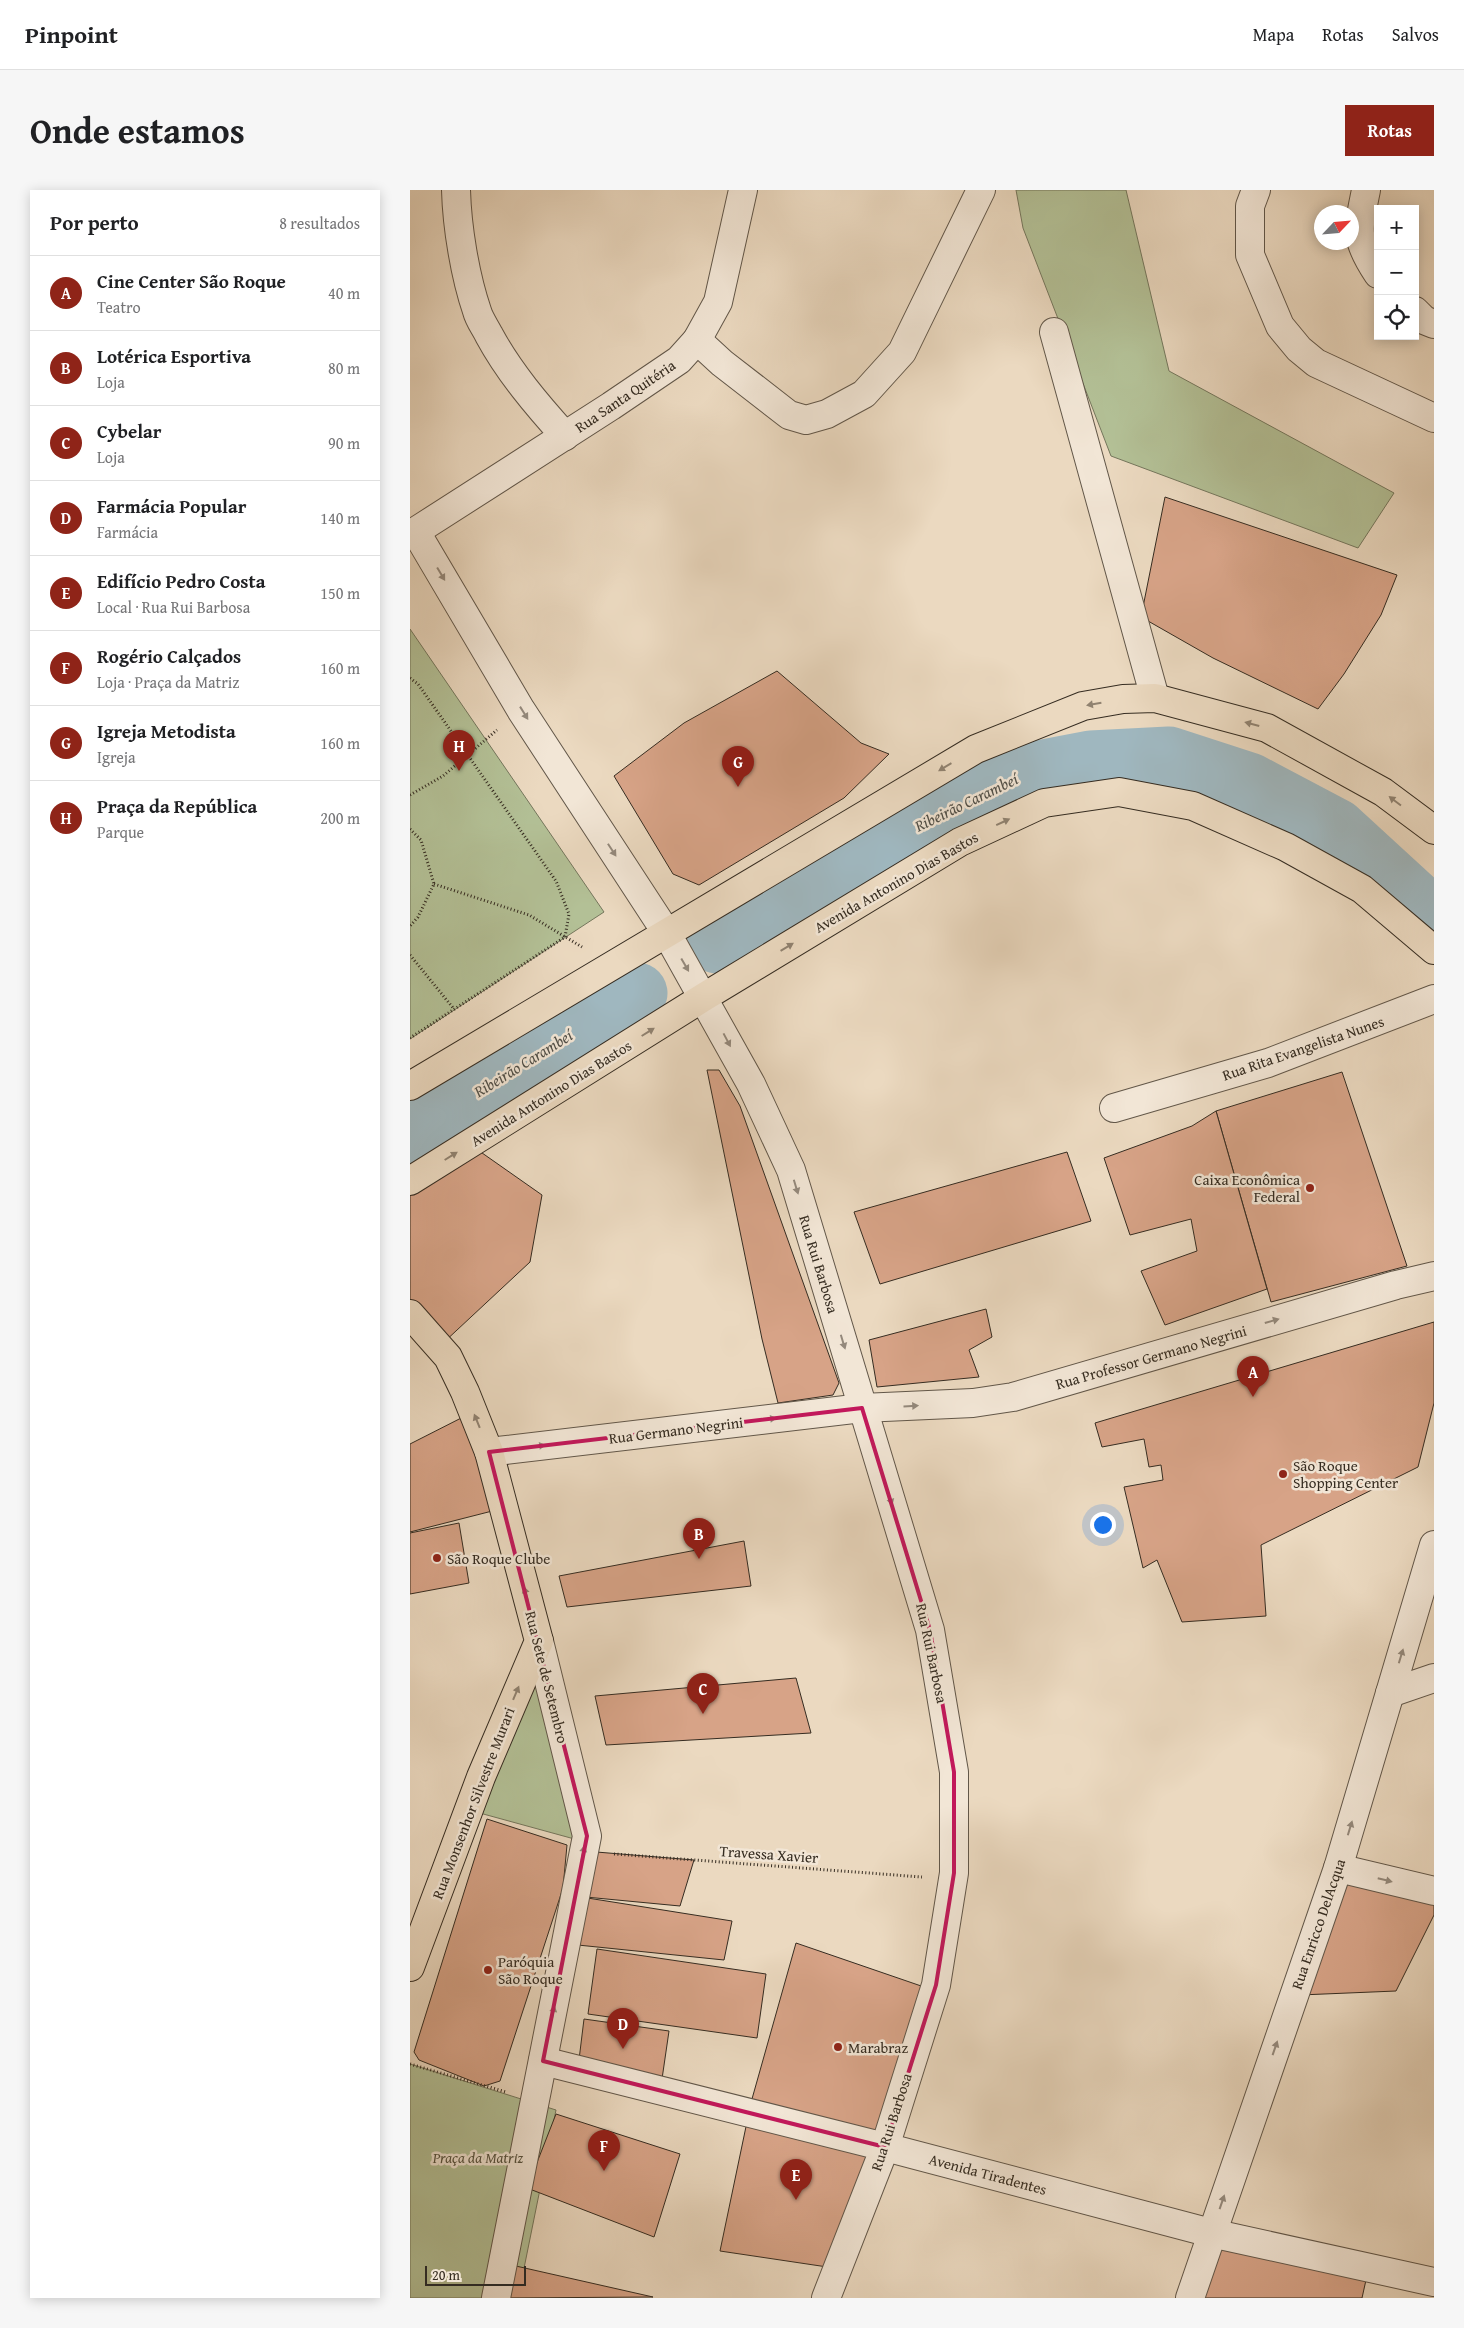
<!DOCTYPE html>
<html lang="pt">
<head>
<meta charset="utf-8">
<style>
	body { margin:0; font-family:"Gentium Book Plus",serif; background:#f6f6f6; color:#202124 }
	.controls { position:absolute; right:15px; top:15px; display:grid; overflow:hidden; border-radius:0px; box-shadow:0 2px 12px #0003 }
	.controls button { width:45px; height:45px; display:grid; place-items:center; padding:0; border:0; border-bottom:1px solid #e0e0e0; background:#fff; color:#202124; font:25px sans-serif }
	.compass { position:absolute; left:904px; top:15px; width:45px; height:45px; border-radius:50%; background:#fff; box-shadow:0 2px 12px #0003; rotate:64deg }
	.scale { position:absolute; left:15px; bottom:12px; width:101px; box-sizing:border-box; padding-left:5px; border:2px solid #352c21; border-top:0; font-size:14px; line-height:18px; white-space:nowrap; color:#352c21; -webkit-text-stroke:4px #f2e6d6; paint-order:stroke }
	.you { position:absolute; left:692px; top:1334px; width:18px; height:18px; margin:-12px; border:4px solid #fff; border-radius:50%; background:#1a73e8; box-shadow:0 0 0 8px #1a73e833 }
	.badge { display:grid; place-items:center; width:32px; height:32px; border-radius:50%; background:#8f2418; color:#fff; font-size:16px; font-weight:700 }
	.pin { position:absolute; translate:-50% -41px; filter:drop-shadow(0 1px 2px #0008) }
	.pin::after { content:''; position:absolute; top:26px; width:18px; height:15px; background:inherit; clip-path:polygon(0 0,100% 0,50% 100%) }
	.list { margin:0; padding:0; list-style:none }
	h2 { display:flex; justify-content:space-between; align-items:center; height:65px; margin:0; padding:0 20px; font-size:21px }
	h2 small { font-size:16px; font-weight:400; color:#757577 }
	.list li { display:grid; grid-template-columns:32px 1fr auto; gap:15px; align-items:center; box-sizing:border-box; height:75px; padding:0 20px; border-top:1px solid #e0e0e0 }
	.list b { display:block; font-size:19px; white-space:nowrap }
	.list p { margin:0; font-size:16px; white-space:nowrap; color:#757577 }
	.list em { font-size:16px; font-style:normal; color:#757577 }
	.icon { flex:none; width:28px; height:28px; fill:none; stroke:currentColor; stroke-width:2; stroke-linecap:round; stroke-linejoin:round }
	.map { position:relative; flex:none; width:1024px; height:2108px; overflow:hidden; border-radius:0px }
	header { display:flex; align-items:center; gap:30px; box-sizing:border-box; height:70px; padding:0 25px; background:#fff; border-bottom:1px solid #e0e0e0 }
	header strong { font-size:24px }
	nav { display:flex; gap:28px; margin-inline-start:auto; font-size:18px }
	.intro { display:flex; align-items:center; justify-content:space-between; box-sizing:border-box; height:120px; padding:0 30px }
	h1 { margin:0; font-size:35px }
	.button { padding:12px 22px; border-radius:0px; background:#8f2418; color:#fff; font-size:18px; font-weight:700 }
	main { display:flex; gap:30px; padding:0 30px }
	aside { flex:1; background:#fff; border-radius:0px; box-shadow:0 2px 12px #0003 }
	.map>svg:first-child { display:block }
</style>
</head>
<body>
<header>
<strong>Pinpoint</strong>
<nav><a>Mapa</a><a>Rotas</a><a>Salvos</a></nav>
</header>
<div class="intro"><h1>Onde estamos</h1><a class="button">Rotas</a></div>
<main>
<aside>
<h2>Por perto<small>8 resultados</small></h2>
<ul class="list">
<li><span class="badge">A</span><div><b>Cine Center São Roque</b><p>Teatro</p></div><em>40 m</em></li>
<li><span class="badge">B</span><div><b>Lotérica Esportiva</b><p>Loja</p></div><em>80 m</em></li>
<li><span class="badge">C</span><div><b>Cybelar</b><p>Loja</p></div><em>90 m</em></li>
<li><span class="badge">D</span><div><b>Farmácia Popular</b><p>Farmácia</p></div><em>140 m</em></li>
<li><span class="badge">E</span><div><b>Edifício Pedro Costa</b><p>Local · Rua Rui Barbosa</p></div><em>150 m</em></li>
<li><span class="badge">F</span><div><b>Rogério Calçados</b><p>Loja · Praça da Matriz</p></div><em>160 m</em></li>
<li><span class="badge">G</span><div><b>Igreja Metodista</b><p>Igreja</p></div><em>160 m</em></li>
<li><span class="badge">H</span><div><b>Praça da República</b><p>Parque</p></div><em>200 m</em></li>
</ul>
</aside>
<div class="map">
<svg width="1024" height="2108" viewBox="0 0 1024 2108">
	<rect width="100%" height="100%" fill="#ebd9c0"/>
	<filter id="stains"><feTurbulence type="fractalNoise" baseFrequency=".004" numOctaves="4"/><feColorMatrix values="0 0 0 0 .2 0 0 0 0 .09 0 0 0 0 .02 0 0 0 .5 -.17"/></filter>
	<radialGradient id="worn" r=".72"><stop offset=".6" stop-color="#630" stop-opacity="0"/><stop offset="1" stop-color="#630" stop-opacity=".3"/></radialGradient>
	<!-- green -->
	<g fill="#b3c096" stroke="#74765c">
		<polygon points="606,0 716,0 759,181 984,303 948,358 701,266 613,38"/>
		<polygon points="0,439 194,722 0,849"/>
		<polygon points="125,1476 168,1650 66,1622"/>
		<polygon points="0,1874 146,1920 108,2108 0,2108"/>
	</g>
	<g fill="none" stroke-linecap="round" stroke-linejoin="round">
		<!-- river -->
		<g stroke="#9fb7bf" stroke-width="61">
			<polyline points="307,753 524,624 603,586 681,571 759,567 839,593 926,639 1024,729"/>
			<polyline points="0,943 227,803"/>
		</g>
	</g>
	<!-- building -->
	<g fill="#d7a387" stroke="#352c21">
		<polygon points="755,307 987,385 971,425 934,484 908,519 803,468 731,427"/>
		<polygon points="367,481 451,553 479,564 434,608 289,695 263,684 204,586 274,533"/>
		<polygon points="297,880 309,880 330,916 429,1193 423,1205 368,1213 352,1149"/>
		<polygon points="932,882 997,1076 861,1112 806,921"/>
		<polygon points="806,921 857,1099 755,1135 731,1081 787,1061 781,1029 720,1045 694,968 782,936"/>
		<polygon points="65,958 132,1005 120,1072 32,1154 0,1118 0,1000"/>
		<polygon points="657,962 681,1031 470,1094 444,1022"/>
		<polygon points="576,1119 582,1147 559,1160 569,1187 467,1197 459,1150"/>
		<polygon points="1024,1132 1024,1213 1008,1277 851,1355 856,1426 772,1432 747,1370 733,1378 714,1297 753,1290 751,1275 739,1277 734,1249 692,1257 685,1233"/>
		<polygon points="63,1222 94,1318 0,1342 0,1254"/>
		<polygon points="49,1333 59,1393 0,1404 0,1343"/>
		<polygon points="334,1351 341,1396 157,1417 149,1386"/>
		<polygon points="386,1488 401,1543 196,1555 185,1506"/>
		<polygon points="77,1629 157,1655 153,1698 90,1891 74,1896 9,1870 4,1862"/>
		<polygon points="174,1661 284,1670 270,1716 165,1706"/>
		<polygon points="929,1685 1024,1707 1024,1725 986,1801 890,1805"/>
		<polygon points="165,1706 322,1731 314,1770 158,1754"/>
		<polygon points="386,1753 517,1798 470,1953 340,1916"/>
		<polygon points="187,1759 356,1784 347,1848 178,1824"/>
		<polygon points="174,1829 259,1841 252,1889 168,1878"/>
		<polygon points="146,1924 270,1964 244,2047 117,1998"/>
		<polygon points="338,1927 471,1959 424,2078 310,2061"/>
		<polygon points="803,2048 958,2081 952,2108 784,2108"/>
		<polygon points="97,2074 243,2107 94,2108"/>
	</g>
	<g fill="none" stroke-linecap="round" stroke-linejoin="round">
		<defs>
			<g id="minor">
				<path d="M46,0c1,37 9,86 21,121 2,8 8,16 12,24 20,37 48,70 76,101"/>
				<polyline points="846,0 840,16 840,65 870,136 889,159 906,173 1024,228"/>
				<path d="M956,0c-8,40 -12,48 12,84"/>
				<polyline points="1005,121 1014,130 1024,134"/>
				<polyline points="644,142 745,508"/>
				<polyline points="287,150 312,173 379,225 396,230 417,224 454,204 492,162 571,0"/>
				<polyline points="6,342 111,520 256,742 341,894 381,980 520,1440 544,1582 544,1683 526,1795 475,1957 416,2108"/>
				<polyline points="0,345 201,216 269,170 287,150 308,112 333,0"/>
				<polyline points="704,918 858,873 1024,809"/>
				<polyline points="79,1262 452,1218 563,1213 603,1207 986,1095 1024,1086"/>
				<polyline points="980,1503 1024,1488"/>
				<polyline points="928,1678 1024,1701"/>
				<polyline points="133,1871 475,1957 801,2043 1024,2092"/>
				<polyline points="86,2108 177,1646 129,1451"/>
				<polyline points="780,2108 928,1678 1024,1355"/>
			</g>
			<g id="major">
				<polyline points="0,896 566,559 673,516 713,509 745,508 857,538 973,602 1024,640"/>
				<polyline points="0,991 294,807 550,652 634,613 709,602 783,616 876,657 952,699 1024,760"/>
				<polyline points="0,1124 38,1167 55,1202 79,1262 129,1451 71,1587 0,1777"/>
			</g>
		</defs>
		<!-- minor casing -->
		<use href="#minor" stroke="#625749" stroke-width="30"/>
		<!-- major casing -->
		<use href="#major" stroke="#352c21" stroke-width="30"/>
		<!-- path -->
		<g stroke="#352c21" stroke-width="3" stroke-dasharray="1 2.5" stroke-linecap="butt">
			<polyline points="0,488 8,494 146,691 159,724 155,747 0,848"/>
			<polyline points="0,605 33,586 87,540"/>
			<polyline points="0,639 11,650 24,694 8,727 0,736"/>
			<polyline points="24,694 119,725 172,757"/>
			<polyline points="0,765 44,819"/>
			<polyline points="204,1664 512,1687"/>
			<polyline points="0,1874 96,1902"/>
		</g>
		<!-- minor -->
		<use href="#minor" stroke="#f2e6d6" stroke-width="28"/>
		<!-- major -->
		<use href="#major" stroke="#ebd9c0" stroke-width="28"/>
	</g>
	<!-- one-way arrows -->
	<defs><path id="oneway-solid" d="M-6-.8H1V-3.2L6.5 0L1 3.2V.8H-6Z" transform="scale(1.25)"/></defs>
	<g fill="#94897c">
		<use href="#oneway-solid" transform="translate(31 384) rotate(59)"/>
		<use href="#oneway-solid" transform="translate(114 523) rotate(58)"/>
		<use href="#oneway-solid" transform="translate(202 660) rotate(57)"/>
		<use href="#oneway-solid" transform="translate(275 775) rotate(60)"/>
		<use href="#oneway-solid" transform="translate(317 850) rotate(62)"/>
		<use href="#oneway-solid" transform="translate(386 997) rotate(73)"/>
		<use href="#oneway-solid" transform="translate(862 1131) rotate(-16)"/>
		<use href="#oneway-solid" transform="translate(433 1152) rotate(73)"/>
		<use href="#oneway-solid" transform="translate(501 1216) rotate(-3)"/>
		<use href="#oneway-solid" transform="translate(359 1229) rotate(-7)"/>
		<use href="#oneway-solid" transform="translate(128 1256) rotate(-7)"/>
		<use href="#oneway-solid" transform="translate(480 1308) rotate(73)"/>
		<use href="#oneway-solid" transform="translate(991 1466) rotate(-73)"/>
		<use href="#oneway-solid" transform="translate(940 1638) rotate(-73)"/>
		<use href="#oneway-solid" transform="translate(173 1663) rotate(-79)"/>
		<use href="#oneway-solid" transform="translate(975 1690) rotate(14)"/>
		<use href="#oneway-solid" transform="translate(143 1823) rotate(-79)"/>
		<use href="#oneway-solid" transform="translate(865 1858) rotate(-71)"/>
		<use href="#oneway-solid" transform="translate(812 2012) rotate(-71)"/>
	</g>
	<g fill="#908270">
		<use href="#oneway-solid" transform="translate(684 514) rotate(170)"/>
		<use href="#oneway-solid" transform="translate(842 534) rotate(-165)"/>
		<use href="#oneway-solid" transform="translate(535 577) rotate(149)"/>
		<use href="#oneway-solid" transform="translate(985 611) rotate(-143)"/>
		<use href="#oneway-solid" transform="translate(593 632) rotate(-25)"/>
		<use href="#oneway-solid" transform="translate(377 757) rotate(-31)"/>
		<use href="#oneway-solid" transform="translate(238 842) rotate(-32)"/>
		<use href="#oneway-solid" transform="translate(41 966) rotate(-32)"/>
		<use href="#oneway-solid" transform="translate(67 1231) rotate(-112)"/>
		<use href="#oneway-solid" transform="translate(116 1404) rotate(-105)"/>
		<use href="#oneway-solid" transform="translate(106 1503) rotate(-67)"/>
	</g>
	<!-- marked area -->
	<path fill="none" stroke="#c2185b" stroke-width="4" stroke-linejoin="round" d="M452,1218l68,222 24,142v101l-18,112 -51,162 -342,-86 44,-225 -98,-384z"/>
	<!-- markers -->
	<g fill="#8f2418" stroke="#f2e6d6" stroke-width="2">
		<circle cx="900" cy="998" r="5"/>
		<circle cx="873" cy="1284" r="5"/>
		<circle cx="27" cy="1368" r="5"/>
		<circle cx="78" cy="1780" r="5"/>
		<circle cx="428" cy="1857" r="5"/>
	</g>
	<g text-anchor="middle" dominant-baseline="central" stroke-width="5" stroke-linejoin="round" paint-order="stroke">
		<!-- street labels -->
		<g font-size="15" fill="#352c21" stroke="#f2e6d6">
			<text transform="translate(215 206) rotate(-34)">Rua Santa Quitéria</text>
			<text transform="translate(486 692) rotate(-30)">Avenida Antonino Dias Bastos</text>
			<text transform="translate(893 858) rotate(-19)">Rua Rita Evangelista Nunes</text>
			<text transform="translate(141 903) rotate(-32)">Avenida Antonino Dias Bastos</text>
			<text transform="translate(409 1074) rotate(73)">Rua Rui Barbosa</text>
			<text transform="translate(741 1167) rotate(-16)">Rua Professor Germano Negrini</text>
			<text transform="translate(266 1240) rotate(-7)">Rua Germano Negrini</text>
			<text transform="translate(522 1463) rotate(78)">Rua Rui Barbosa</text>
			<text transform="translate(137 1487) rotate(76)">Rua Sete de Setembro</text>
			<text transform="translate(63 1613) rotate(-69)">Rua Monsenhor Silvestre Murari</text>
			<text transform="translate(359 1664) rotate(4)">Travessa Xavier</text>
			<text transform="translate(908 1734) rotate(-71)">Rua Enricco DelAcqua</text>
			<text transform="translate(481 1932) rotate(-72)">Rua Rui Barbosa</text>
			<text transform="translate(578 1984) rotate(15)">Avenida Tiradentes</text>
		</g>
		<!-- poi labels -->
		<g font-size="15" fill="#352c21" stroke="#f2e6d6" text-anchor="start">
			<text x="890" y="989" text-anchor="end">Caixa Econômica<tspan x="890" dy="17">Federal</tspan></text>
			<text x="883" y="1275">São Roque<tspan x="883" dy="17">Shopping Center</tspan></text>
			<text x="37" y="1368">São Roque Clube</text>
			<text x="88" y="1771">Paróquia<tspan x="88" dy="17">São Roque</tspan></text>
			<text x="438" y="1857">Marabraz</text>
		</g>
		<!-- park labels -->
		<g font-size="15" font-style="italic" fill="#54513e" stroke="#f2e6d6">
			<text x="68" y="1967">Praça da Matriz</text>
		</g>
		<!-- water labels -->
		<g font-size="16" font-style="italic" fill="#504f48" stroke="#f2e6d6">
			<text transform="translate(556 612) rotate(-26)">Ribeirão Carambeí</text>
			<text transform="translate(113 873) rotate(-32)">Ribeirão Carambeí</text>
		</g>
	</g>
	<rect width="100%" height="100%" filter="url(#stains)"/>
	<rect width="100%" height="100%" fill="url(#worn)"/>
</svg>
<div class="controls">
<button>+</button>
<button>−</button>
<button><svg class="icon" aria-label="locate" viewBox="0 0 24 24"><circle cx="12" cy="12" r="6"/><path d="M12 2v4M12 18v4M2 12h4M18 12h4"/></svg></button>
</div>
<svg class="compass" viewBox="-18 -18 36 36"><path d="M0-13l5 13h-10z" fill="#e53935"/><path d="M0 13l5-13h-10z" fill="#757577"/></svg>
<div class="scale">20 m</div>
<div class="you"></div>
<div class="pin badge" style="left:843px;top:1207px">A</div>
<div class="pin badge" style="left:289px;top:1369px">B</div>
<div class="pin badge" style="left:293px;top:1524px">C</div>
<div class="pin badge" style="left:213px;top:1859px">D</div>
<div class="pin badge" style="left:386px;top:2010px">E</div>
<div class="pin badge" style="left:194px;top:1981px">F</div>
<div class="pin badge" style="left:328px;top:597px">G</div>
<div class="pin badge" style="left:49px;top:581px">H</div>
</div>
</main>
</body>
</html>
